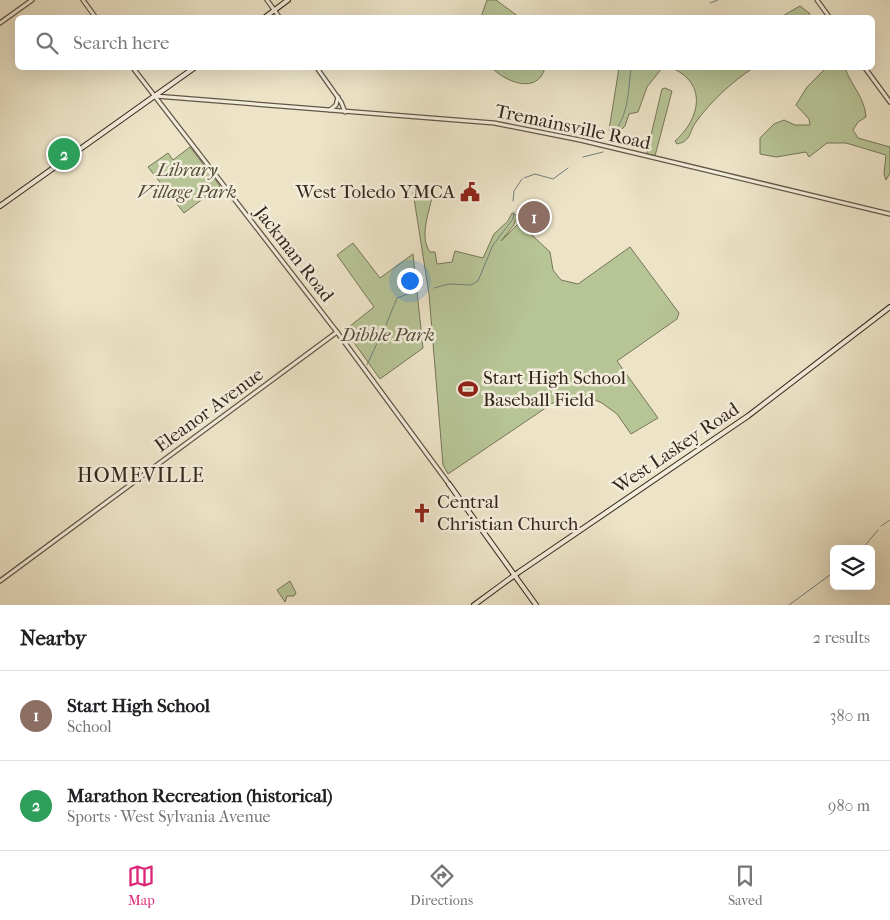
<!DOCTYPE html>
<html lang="en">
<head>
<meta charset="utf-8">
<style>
	body { margin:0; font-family:"IM FELL French Canon",serif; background:#f2f2f2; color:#202124 }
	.controls { position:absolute; right:15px; bottom:15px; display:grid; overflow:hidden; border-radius:8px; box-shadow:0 5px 20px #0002 }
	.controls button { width:45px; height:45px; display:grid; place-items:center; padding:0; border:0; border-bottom:1px solid #e0e0e0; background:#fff; color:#202124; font:25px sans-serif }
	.you { position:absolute; left:409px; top:280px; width:18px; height:18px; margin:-12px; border:4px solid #fff; border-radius:50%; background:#1a73e8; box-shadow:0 0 0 8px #1a73e833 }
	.badge { display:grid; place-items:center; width:32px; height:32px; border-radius:50%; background:#db2777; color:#fff; font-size:16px; font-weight:700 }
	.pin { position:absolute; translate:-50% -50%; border:2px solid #fff; box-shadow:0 1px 5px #0006 }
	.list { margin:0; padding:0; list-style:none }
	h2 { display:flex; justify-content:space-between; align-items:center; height:65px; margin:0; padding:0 20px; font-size:21px }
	h2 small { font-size:16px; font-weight:400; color:#757577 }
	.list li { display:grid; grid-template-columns:32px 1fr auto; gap:15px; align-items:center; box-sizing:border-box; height:90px; padding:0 20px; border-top:1px solid #e0e0e0 }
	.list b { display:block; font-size:19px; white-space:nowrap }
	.list p { margin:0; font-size:16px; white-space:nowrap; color:#757577 }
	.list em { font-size:16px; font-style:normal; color:#757577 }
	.icon { flex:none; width:28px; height:28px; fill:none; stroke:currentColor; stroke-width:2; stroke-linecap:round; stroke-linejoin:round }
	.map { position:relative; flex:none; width:890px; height:605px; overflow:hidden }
	.search { position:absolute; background:#fff; box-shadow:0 5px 20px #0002; left:15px; right:15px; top:15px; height:55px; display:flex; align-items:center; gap:12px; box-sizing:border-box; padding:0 18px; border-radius:8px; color:#757577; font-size:19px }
	.sheet { height:245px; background:#fff }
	nav { display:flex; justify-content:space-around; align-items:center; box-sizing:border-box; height:70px; border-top:1px solid #e0e0e0; background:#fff; font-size:14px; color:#757577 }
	nav a { display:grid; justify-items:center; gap:2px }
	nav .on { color:#db2777 }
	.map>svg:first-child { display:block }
</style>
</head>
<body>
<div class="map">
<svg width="890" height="605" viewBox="0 0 890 605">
	<rect width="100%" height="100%" fill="#ede4c8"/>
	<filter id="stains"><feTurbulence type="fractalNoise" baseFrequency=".004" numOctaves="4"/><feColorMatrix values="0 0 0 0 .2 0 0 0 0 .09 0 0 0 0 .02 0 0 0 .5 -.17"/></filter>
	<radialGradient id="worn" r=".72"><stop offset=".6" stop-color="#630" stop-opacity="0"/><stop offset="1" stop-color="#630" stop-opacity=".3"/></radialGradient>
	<!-- green -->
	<g fill="#b7c496" stroke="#76755a">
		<polygon points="487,0 496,0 519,17 481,17"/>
		<polygon points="800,6 809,13 811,17 781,17"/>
		<path d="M492,68h53c-8,27 -39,14 -53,0z"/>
		<polygon points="619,68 662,68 647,87 638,112 629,114 625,126 617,134 609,130"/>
		<path d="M672,68h81c-21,14 -42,33 -57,54 -7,9 -4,19 -19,22l-2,-3c25,-22 33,-57 -3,-73z"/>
		<path d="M826,68h19c6,17 20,30 21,49l-8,5 -5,8 5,8 32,9v26l-4,7 -2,-6 2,-19 -40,-12h-19l-18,14 -3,-5 -30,5 -16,-3v-16l14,-14 10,-4 11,5h15l-1,-6 -13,-14 11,-18z"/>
		<polygon points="665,88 672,91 655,156 647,154 647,152 662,89"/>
		<polygon points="190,147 220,186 184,213 148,167 168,153 173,160"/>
		<path d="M413,192l19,5c-3,16 -13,40 -2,55h5l2,12 15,-2 3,-11 28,7 11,-24 14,-13 4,-8 6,3 -5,10 -12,15 18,-18 31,29 3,18 8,10 17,4 52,-37 49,66 -2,6 -60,42 41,57 -27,16 -14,-20 -15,-11 -14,-6 -32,4 -108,73 -5,-9 -14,-171z"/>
		<polygon points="353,243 380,278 413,254 423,348 380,379 345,330 374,307 337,255"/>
		<polygon points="290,581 296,593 294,596 287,596 285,602 277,590"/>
	</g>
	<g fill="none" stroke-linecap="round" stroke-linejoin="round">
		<!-- stream -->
		<g stroke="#72807e" stroke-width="1">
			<polyline points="710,3 718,0"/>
			<path d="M615,132c14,-21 13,-40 16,-64"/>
			<polyline points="583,157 603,152"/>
			<polyline points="524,178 535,174 553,179 568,168"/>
			<polyline points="513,201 514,191 522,179"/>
			<polyline points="434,288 449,284 471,285 478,281 493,245 513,219 514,212"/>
			<polyline points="386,325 397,298 416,291"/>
			<polyline points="367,365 384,328"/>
			<polyline points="881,526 890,520"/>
			<polyline points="862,549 878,530"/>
			<polyline points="789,605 834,572"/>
		</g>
		<defs>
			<g id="tertiary">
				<polyline points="83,0 96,18"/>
				<polyline points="267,0 280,18"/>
				<polyline points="817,0 830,18"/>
				<polyline points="0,23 32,0"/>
				<polyline points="133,68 337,332 449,484"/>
				<polyline points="317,68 341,102 345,112"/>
				<polyline points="865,68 890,102"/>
				<polyline points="155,96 494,123 580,140 890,214"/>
				<polyline points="330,110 336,105 338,97"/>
				<polyline points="0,581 337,332"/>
			</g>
			<g id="secondary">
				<polyline points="264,18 288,0"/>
				<polyline points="0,206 194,68"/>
				<polyline points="449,484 536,605"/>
				<polyline points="474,605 519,572 748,416 890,307"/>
			</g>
		</defs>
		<!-- tertiary casing -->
		<use href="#tertiary" stroke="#625648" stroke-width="5.5"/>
		<!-- secondary casing -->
		<use href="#secondary" stroke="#34261d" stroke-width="6"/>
		<!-- tertiary -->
		<use href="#tertiary" stroke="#f3eddb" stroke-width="3"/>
		<!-- secondary -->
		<use href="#secondary" stroke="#f3eddb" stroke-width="4"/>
	</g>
	<!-- icons -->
	<defs>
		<symbol id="civic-bare" viewBox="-9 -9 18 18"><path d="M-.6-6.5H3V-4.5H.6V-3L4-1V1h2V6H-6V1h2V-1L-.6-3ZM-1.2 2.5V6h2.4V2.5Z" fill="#8f2418" stroke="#f3eddb" stroke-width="2.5" paint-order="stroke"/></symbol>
		<symbol id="stadium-bare" viewBox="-9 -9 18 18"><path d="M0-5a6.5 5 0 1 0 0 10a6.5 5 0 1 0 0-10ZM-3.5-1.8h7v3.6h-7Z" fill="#8f2418" stroke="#f3eddb" stroke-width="2.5" paint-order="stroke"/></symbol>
		<symbol id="church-bare" viewBox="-9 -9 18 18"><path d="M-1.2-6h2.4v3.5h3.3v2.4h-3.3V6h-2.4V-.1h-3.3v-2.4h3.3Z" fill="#8f2418" stroke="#f3eddb" stroke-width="2.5" paint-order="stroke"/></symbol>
	</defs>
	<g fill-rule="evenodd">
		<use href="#civic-bare" x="456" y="178" width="28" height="28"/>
		<use href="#stadium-bare" x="454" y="375" width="28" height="28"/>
		<use href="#church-bare" x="408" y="499" width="28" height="28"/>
	</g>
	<g text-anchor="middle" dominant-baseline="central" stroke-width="5" stroke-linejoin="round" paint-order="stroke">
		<!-- street labels -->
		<g font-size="19" fill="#34261d" stroke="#f3eddb">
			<text transform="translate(573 127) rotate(12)">Tremainsville Road</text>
			<text transform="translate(294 254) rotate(52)">Jackman Road</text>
			<text transform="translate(209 410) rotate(-36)">Eleanor Avenue</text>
			<text transform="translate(676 448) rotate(-34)">West Laskey Road</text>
		</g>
		<!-- park labels -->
		<g font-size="19" font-style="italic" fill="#554e3b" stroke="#f3eddb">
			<text x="187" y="170">Library<tspan x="187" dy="22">Village Park</tspan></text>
			<text x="388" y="335">Dibble Park</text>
		</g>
		<!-- poi labels -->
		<g font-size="19" fill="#34261d" stroke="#f3eddb" text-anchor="start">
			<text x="455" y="192" text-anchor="end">West Toledo YMCA</text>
			<text x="483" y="378">Start High School<tspan x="483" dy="22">Baseball Field</tspan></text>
			<text x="437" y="502">Central<tspan x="437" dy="22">Christian Church</tspan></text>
		</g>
		<!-- neighbourhood labels -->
		<g font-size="20" letter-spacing="1" fill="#34261d" stroke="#f3eddb">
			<text x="141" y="475">HOMEVILLE</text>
		</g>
	</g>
	<rect width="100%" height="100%" filter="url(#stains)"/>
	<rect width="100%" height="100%" fill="url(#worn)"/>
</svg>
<div class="controls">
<button><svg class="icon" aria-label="layers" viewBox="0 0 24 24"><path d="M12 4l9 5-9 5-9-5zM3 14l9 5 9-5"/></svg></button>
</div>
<div class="you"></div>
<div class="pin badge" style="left:534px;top:217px;background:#8d6e63">1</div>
<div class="pin badge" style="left:64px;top:154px;background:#2e9e5b">2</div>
<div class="search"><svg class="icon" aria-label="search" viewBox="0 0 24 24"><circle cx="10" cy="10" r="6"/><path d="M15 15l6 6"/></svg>Search here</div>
</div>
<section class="sheet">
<h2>Nearby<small>2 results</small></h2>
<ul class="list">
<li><span class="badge" style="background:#8d6e63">1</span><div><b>Start High School</b><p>School</p></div><em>380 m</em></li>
<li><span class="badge" style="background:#2e9e5b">2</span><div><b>Marathon Recreation (historical)</b><p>Sports · West Sylvania Avenue</p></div><em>980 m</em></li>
</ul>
</section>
<nav>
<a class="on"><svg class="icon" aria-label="map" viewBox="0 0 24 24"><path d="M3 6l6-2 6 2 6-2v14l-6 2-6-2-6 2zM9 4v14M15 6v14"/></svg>Map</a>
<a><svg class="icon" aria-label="directions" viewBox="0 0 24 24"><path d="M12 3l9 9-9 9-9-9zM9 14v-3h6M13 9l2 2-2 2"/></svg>Directions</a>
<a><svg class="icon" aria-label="saved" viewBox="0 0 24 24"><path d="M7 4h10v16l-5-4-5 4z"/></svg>Saved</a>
</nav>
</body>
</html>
